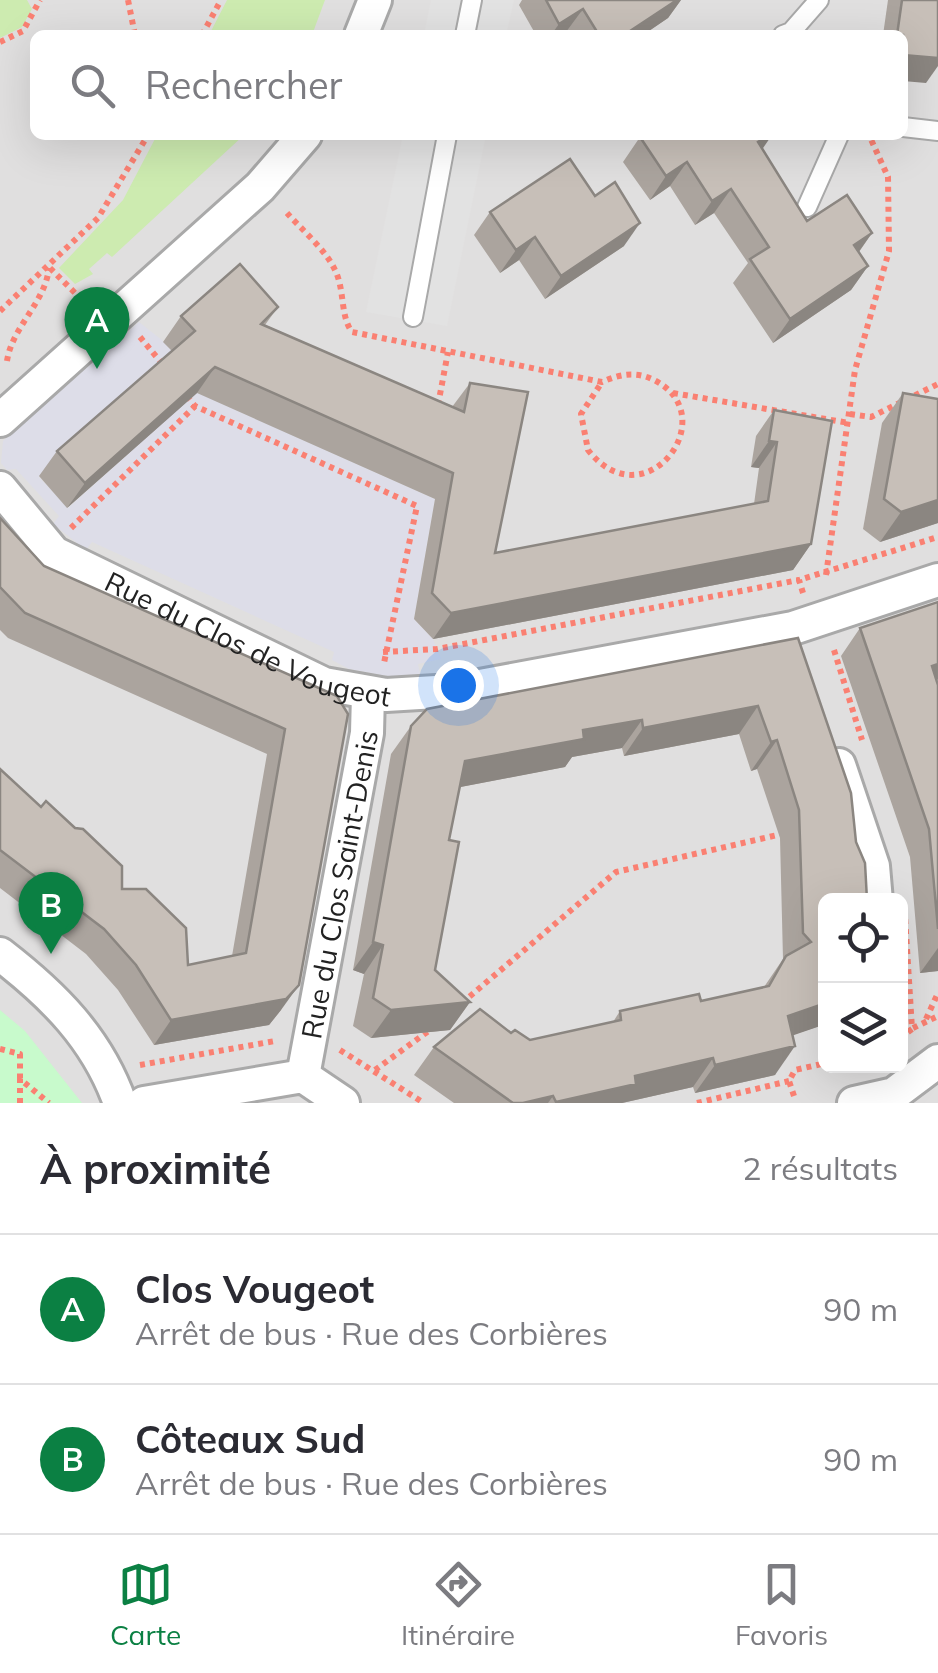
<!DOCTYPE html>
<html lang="fr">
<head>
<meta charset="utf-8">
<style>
	body { margin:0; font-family:Mulish,sans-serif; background:#f2f2f3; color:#2b2b33 }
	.controls { position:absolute; right:30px; bottom:30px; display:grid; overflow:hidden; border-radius:15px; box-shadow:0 10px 40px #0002 }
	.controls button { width:90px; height:90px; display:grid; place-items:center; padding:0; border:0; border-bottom:2px solid #e1e1e2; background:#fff; color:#2b2b33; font:50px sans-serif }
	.you { position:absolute; left:458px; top:685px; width:35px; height:35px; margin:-25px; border:8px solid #fff; border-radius:50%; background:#1a73e8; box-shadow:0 0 0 15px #1a73e833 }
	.badge { display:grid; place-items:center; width:65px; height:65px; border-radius:50%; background:#0b8043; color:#fff; font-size:32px; font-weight:700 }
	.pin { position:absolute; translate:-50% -82px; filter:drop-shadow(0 2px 5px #0008) }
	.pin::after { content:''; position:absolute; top:52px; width:35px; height:30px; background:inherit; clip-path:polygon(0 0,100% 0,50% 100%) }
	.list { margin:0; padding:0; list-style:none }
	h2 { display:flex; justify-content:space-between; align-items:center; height:130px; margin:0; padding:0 40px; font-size:42px }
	h2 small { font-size:32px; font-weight:400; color:#7c7c81 }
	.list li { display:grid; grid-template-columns:65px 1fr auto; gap:30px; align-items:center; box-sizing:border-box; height:150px; padding:0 40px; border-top:2px solid #e1e1e2 }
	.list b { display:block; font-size:38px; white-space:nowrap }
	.list p { margin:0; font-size:32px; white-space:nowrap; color:#7c7c81 }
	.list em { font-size:32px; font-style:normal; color:#7c7c81 }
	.icon { flex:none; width:55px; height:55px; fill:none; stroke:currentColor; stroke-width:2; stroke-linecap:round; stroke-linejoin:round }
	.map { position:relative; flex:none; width:938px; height:1103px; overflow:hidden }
	.search { position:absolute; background:#fff; box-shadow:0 10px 40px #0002; left:30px; right:30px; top:30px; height:110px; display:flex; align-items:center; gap:25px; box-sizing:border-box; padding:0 35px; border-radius:15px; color:#7c7c81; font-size:38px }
	.sheet { height:430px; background:#fff }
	nav { display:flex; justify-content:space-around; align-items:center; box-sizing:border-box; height:140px; border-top:2px solid #e1e1e2; background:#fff; font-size:28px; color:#7c7c81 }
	nav a { display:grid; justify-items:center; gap:5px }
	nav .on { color:#0b8043 }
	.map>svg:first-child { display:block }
</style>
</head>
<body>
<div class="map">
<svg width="938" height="1103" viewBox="0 0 938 1103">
	<rect width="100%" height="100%" fill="#f2efe9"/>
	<!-- residential -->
	<path fill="#e0dfdf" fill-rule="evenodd" d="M0,0h938v1103h-938zM35,35h868v100h-868zM826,901h74v165h-74z"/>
	<!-- grass -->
	<g fill="#cdebb0">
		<polygon points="0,0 27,0 32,9 22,27 0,38"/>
		<polygon points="227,0 325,0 312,35 209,35"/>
		<polygon points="157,135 244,135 112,257 107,253 89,269 93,274 75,284 59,268 123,200"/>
	</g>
	<!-- park -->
	<polygon fill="#c8facc" points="0,1010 25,1031 82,1103 0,1103"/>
	<!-- parking -->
	<g fill="#e2e2e2">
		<polygon points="431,0 514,0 506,35 424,35"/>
		<polygon points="403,135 486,135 447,326 366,312"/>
	</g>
	<!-- plaza -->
	<path fill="#dddde8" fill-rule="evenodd" d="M139,322l24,19 53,60 219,98 -21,120 19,20 8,20 -23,5 2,10 -28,3 -43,-8 -17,-9 2,-8 -242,-110 -6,8 -33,-26 6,-8 -43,-47 -9,1 -6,-7 2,-22zM168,418l-100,90 -29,-31v-1z"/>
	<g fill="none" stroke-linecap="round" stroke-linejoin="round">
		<defs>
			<g id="service">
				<polyline points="465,35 472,0"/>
				<polyline points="783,35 791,32 819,0"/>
				<polyline points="903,127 938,131"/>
				<polyline points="807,207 839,135"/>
				<polyline points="413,317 447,135"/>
			</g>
			<g id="minor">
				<polyline points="361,35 375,0"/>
				<polyline points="0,420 260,187 305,135"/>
				<path id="s1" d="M0,488l54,65 270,131 62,11 67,-4 340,-63 145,-48"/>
				<polyline points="839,765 873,866 876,901"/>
				<path d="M0,954c53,41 97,84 120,149"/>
				<path id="s2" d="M303,1076l64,-343 1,-39"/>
				<polyline points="144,1103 303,1076 343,1103"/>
				<polyline points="854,1103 894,1094 938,1061"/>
			</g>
		</defs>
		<!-- service casing -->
		<use href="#service" stroke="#a9a9a9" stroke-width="22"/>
		<!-- minor casing -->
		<use href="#minor" stroke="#a9a9a9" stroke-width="38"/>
		<!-- path -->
		<g stroke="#fa8072" stroke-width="6" stroke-dasharray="5 5" stroke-linecap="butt">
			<polyline points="128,0 135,35"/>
			<polyline points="202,35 221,0"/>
			<polyline points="0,42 23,31 40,0"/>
			<path d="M287,213c15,17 38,36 48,57 10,20 5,46 17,62l250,50c18,-8 34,-11 52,-2 72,36 -9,143 -66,70l-7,-36 21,-32"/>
			<polyline points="50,268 79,297"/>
			<polyline points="0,311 98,218 148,135"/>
			<polyline points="140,337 164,366"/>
			<path d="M7,361c5,-34 38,-58 42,-93"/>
			<polyline points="673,393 849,423"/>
			<polyline points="187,396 195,406 417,506 384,663"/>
			<polyline points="438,405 448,352"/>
			<polyline points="850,414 871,417 938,384"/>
			<polyline points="71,528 195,406"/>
			<polyline points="826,575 855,370 889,251 888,177 869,135"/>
			<polyline points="803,593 799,580 938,537"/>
			<polyline points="834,650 862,740"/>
			<polyline points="383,652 437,649 799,580"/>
			<polyline points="462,1003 616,872 782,834"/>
			<polyline points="926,1019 938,993"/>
			<polyline points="913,1028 938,1016"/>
			<polyline points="900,1038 912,1029 905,916"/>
			<polyline points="0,1049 20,1054 20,1079"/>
			<polyline points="340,1050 424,1103"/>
			<polyline points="140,1065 275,1041"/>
			<polyline points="375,1070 434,1027"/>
			<polyline points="794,1096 789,1081 795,1070 826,1063"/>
			<polyline points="20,1103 20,1079 49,1103"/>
			<polyline points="697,1103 789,1081"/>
		</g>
		<!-- service -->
		<use href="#service" stroke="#fff" stroke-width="18"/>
		<!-- minor -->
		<use href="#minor" stroke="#fff" stroke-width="32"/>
	</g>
	<!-- wall -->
	<g fill="#aba49e">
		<polygon points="522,0 681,0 668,18 643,35 568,35 566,32 562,35 536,35 519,5"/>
		<polygon points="888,0 938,0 926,83 903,35 883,35"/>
		<polygon points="640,137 762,149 807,221 872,233 859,252 868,266 851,290 773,343 733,283 748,263 714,213 695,225 670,186 650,200 623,162"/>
		<polygon points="490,212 624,246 545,299 519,260 500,273 474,235"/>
		<polygon points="278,307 265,325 452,407 470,383 495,553 754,504 759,468 751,467 756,436 774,410 811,544 793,570 433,639 414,619 435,499 197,393 67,508 39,476 57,451 172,351 163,342 181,316"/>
		<polygon points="903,393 938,399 938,523 880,542 863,529 882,423"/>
		<polygon points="0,518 44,566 337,696 281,1010 269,1025 154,1045 118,990 86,954 0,888 0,769 122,889 188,965 232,956 267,754 8,638 0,630"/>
		<polygon points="860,628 937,681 938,685 938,971 920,973 910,857 841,656"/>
		<polygon points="798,638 826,900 826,1024 792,1035 775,1075 695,1093 693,1087 622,1103 454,1103 414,1075 434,1047 511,1033 530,1040 613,1022 620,1011 701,1001 764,987 783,959 780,838 757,769 751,771 739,734 624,756 622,748 572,757 565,767 460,787 449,840 435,970 470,1002 450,1030 371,1038 353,1026 364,974 353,970 391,754 411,726"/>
	</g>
	<!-- shaded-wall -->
	<g fill="#8b8681">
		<polygon points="677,0 681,0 668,18 643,35 624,35"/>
		<polygon points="583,9 566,32 562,35 551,35 559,24"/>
		<polygon points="938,48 938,66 926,83 903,81 903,55"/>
		<polygon points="769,135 772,135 759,154 758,142"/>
		<polygon points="687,162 670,186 650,200 666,176"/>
		<polygon points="731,189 714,213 695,225 712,201"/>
		<polygon points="640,223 624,246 545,299 561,276"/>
		<polygon points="872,233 855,257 854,245"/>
		<polygon points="535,237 519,260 500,273 516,250"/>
		<polygon points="868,266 851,290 773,343 790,319"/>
		<polygon points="215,367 197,393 67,508 85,483"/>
		<polygon points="769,441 777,442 759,468 751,467"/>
		<polygon points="938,500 938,523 880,542 901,512"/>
		<polygon points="811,544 793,570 433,639 451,613"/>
		<polygon points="938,664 938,679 933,686 932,666"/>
		<polygon points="758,706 739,734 624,756 643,728"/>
		<polygon points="642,720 622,748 572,757 565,767 445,790 465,761 583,730"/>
		<polygon points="777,740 757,769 751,771 771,742"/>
		<polygon points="373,942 383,945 364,974 353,970"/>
		<polygon points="938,948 938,971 920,973"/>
		<polygon points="299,985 281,1010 269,1025 154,1045 171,1020"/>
		<polygon points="470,1002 450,1030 371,1038 391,1010"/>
		<polygon points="826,1003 826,1024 768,1044 788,1016"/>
		<polygon points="795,1046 775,1075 695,1093 715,1065"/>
		<polygon points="713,1058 693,1087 622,1103 555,1103 635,1076"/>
		<polygon points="553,1096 548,1103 523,1103"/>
	</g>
	<!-- building -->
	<g fill="#c7bfb8" stroke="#8b8681" stroke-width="2.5">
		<polygon points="546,0 677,0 624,35 599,35 583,9 559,24"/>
		<polygon points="902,0 938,0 938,58 903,55 903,35 897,35"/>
		<polygon points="643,135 769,135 758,142 807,221 847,195 872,233 854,245 868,266 790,319 750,259 769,247 731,189 712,201 687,162 666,176 640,137"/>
		<polygon points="570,159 595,196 615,182 640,223 561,276 535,237 516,250 490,212"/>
		<polygon points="240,264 278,307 261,324 464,412 470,383 528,392 495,553 768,501 777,442 769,441 774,410 832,421 811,544 451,613 432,593 453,473 215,367 85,483 57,451 195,331 181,316"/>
		<polygon points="903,393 938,399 938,500 901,512 884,499"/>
		<polygon points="0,518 44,566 337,696 348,714 299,985 286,999 171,1020 136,965 104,929 0,850 0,769 41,807 46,801 75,828 83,829 122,866 122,889 146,889 186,928 188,965 246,953 285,729 25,613 0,587"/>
		<polygon points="938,602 938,664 932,666 938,685 938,929 929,829 860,628"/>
		<polygon points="798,638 851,793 856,842 865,863 867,900 826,900 826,1003 788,1016 795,1046 715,1065 713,1058 635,1076 636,1084 556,1102 553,1096 523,1103 513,1103 434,1047 480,1009 511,1033 515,1030 530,1040 621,1020 620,1011 699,994 701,1001 769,986 786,956 811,942 803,933 799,810 777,740 771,742 758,706 643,728 642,720 583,730 584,739 465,761 449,840 459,842 435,970 470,1002 391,1010 373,998 383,945 373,942 411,726 427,709"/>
	</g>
	<g text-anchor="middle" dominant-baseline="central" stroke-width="9" stroke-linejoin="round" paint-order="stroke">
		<!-- street labels -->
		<g font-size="28" fill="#222" stroke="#fff">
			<text stroke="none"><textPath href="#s1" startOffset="298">Rue du Clos de Vougeot</textPath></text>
			<text stroke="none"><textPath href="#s2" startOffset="195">Rue du Clos Saint-Denis</textPath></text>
		</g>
	</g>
</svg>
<div class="controls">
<button><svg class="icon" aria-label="locate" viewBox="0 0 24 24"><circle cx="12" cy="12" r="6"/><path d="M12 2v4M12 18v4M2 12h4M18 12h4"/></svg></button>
<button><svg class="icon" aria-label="layers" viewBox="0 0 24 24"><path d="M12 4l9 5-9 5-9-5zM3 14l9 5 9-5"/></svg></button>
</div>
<div class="you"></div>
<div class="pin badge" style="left:97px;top:369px">A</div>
<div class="pin badge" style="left:51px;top:954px">B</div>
<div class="search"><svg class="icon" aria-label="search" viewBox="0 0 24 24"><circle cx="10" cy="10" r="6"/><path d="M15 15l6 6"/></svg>Rechercher</div>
</div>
<section class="sheet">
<h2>À proximité<small>2 résultats</small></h2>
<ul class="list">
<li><span class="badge">A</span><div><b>Clos Vougeot</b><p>Arrêt de bus · Rue des Corbières</p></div><em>90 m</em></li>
<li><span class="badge">B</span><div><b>Côteaux Sud</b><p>Arrêt de bus · Rue des Corbières</p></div><em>90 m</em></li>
</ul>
</section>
<nav>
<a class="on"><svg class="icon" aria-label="map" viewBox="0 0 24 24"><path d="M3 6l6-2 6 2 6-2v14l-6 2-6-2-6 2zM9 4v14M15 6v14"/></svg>Carte</a>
<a><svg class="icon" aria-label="directions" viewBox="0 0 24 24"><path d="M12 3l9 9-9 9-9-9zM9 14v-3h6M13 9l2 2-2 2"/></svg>Itinéraire</a>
<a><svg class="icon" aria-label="saved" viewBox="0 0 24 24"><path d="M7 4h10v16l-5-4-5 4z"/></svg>Favoris</a>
</nav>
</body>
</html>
